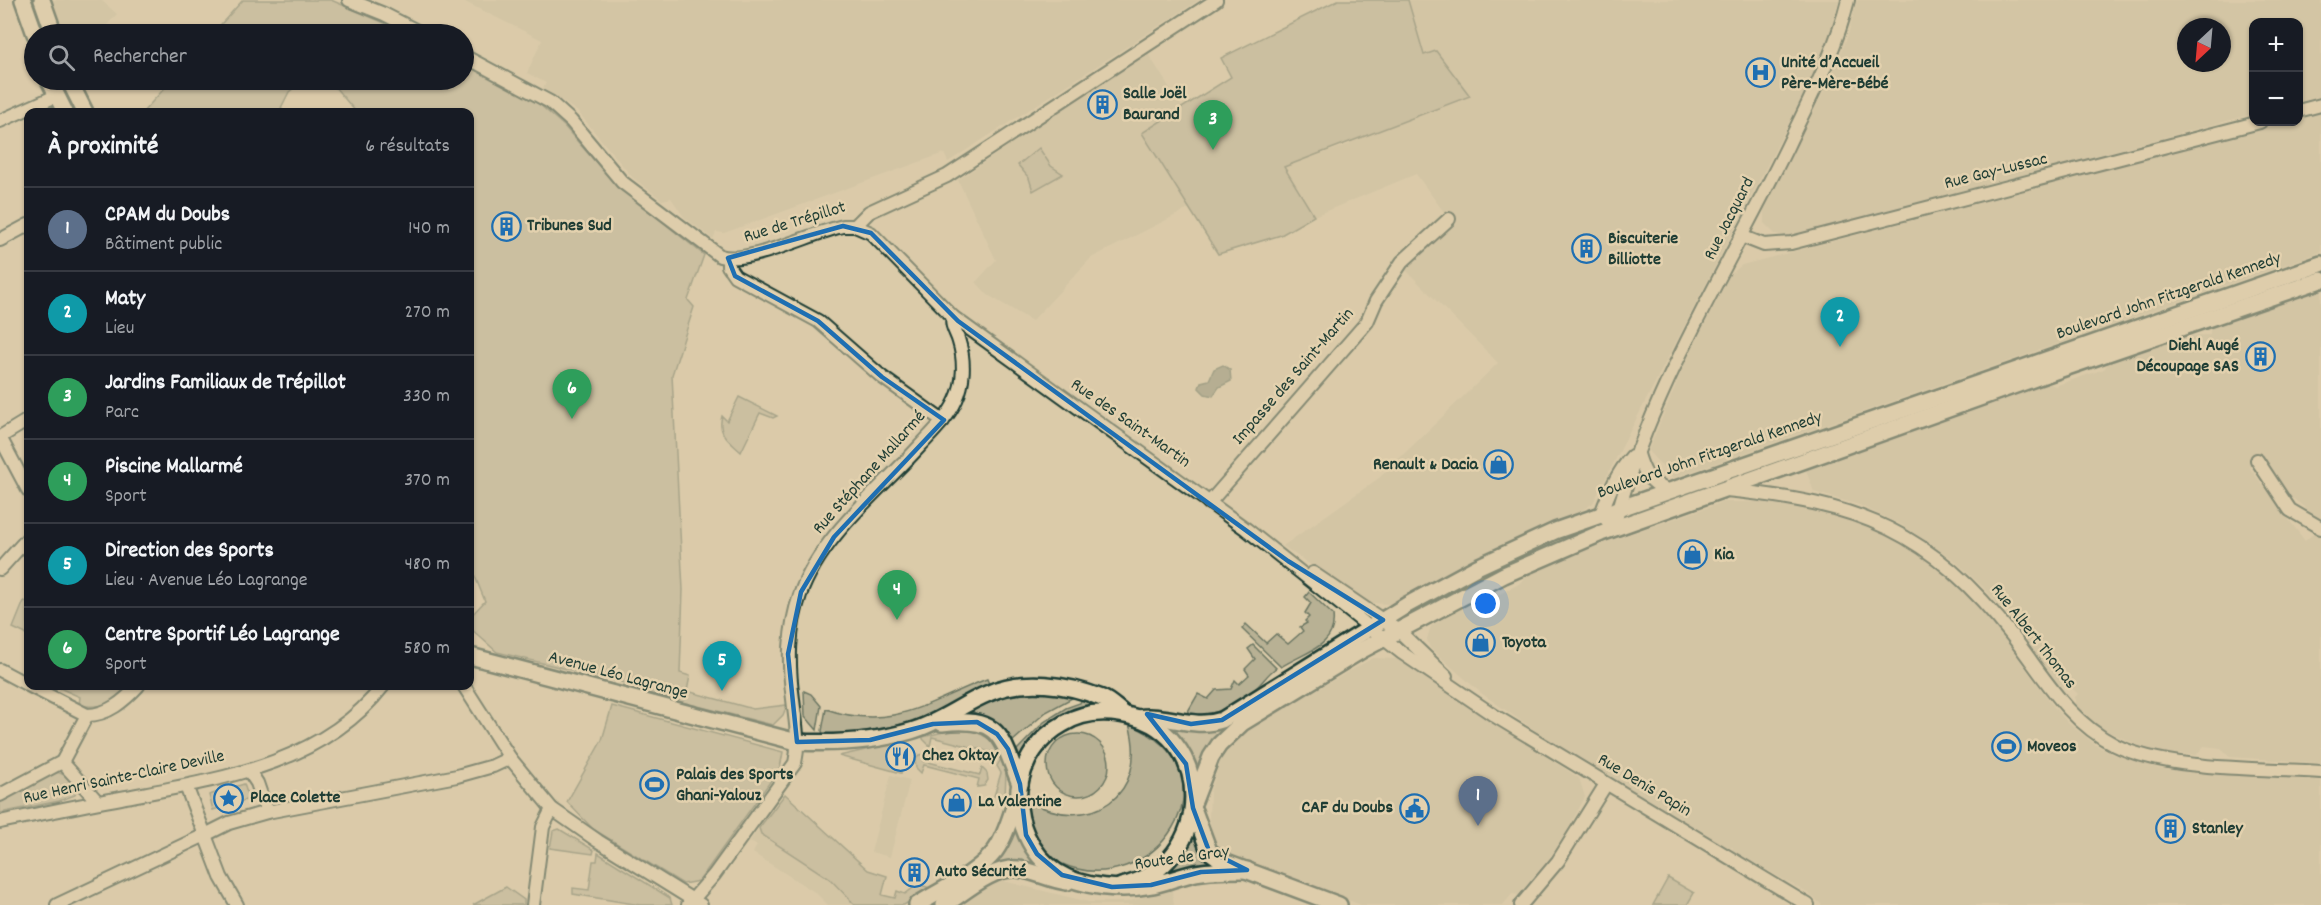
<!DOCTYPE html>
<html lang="fr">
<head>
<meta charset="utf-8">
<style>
	body { margin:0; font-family:Dekko,sans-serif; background:#242831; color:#f1f3f6 }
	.controls { position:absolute; right:18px; top:18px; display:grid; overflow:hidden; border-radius:12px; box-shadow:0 2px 4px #0004 }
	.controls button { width:54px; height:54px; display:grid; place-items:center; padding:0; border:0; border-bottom:2px solid #363941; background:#171b24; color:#f1f3f6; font:30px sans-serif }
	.compass { position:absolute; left:2177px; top:18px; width:54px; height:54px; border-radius:50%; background:#171b24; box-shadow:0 2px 4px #0004; rotate:206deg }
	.you { position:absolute; left:1486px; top:604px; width:21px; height:21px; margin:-15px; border:4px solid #fff; border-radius:50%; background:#1a73e8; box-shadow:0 0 0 9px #1a73e833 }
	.badge { display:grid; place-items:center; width:39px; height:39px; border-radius:50%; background:#1f6fb2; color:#fff; font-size:20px; font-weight:700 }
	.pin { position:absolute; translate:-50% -50px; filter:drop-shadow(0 2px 3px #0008) }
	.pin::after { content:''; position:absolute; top:32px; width:21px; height:18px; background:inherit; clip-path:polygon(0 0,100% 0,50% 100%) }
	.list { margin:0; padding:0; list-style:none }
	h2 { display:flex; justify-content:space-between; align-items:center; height:78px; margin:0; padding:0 24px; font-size:26px }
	h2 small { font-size:20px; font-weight:400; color:#9ea1a6 }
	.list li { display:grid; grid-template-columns:39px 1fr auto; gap:18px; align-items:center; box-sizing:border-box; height:84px; padding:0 24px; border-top:2px solid #363941 }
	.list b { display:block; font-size:22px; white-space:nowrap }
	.list p { margin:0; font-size:20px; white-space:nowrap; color:#9ea1a6 }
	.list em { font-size:20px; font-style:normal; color:#9ea1a6 }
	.icon { flex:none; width:33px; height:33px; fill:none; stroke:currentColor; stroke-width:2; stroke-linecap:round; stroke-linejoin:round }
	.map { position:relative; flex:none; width:2321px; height:905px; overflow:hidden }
	.search { position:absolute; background:#171b24; box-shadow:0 2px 4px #0004; left:24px; top:24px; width:450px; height:66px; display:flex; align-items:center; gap:15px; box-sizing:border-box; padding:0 21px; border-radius:33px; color:#9ea1a6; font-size:22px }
	.panel { position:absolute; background:#171b24; box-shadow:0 2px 4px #0004; left:24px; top:108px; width:450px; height:582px; border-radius:12px }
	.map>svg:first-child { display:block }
</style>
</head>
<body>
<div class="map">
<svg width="2321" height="905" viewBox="0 0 2321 905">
	<rect width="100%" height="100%" fill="#dbcba9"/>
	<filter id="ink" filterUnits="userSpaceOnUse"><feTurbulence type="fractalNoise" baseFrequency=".0167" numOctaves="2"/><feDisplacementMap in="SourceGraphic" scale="12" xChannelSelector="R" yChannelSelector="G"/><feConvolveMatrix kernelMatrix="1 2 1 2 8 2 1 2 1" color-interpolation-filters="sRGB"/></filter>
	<g filter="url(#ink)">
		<!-- built -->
		<g fill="#cabe9e" fill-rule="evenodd">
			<polygon points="48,0 101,0 117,14 99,34 61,34"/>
			<polygon points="461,0 1199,0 948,162 944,153 724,233 716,232 713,239 684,217 671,198 662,200 632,177 578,112 543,88 546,83 527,73 542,40"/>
			<polygon points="1408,0 1839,0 1828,38 1812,78 1593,503 1578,513 1474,558 1390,604 1371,603 1358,597 1283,546 1379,478 1498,363 1403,267 1452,223 1416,174 1314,216 1284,167 1350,144 1424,56"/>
			<path d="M1857,0h464v96l-22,6 -1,-80h-44l-1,92 -409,108 -58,14 -11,-2 -11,-11v-13l67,-133 17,-42zM2186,27h36v36h-36z"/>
			<polygon points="1147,52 1183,109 1142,134 1190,208 1091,258 1032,321 988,295 976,282 996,260 958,180"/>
			<polygon points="2321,113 2321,252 1673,478 1648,451 1686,361 1730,275 1742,265 2288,122 2298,122 2299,119"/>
			<polygon points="2321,287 2321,521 2284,491 2260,458 2249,467 2305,541 2314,533 2321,537 2321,763 2230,757 2221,748 2204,746 2196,755 2164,753 2146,749 2101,728 2076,706 2075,697 2078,694 2072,688 2069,690 2058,684 2012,620 1982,586 1953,559 1902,525 1859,505 1814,492 1806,470 2046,382 2055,386 2104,369 2110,361 2178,336 2210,335 2210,326"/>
			<polygon points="1723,502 1771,502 1808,507 1851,520 1891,537 1920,554 1954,581 1985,613 2054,707 2068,723 2096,745 2113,754 2160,769 2321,781 2321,905 1822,905 1809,894 1732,850 1733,847 1729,848 1552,742 1481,693 1430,648 1427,639 1431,626 1472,602 1484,602 1519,584 1526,576 1590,548"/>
			<polygon points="1373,658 1397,659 1579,778 1585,797 1567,831 1550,857 1518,895 1512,894 1503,905 1361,905 1231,854 1221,849 1213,840 1209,819 1210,792 1220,762 1229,747 1247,729"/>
			<polygon points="891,775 910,780 890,857 871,852"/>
			<polygon points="759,828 761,834 830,879 855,905 828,905 816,893 753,853 757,845 749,842"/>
			<polygon points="999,880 1089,902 1126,902 1172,890 1174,905 959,905"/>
		</g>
		<!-- green -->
		<g fill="#b8b194" stroke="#6c7764" stroke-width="1.5">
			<polygon points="243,0 331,0 410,34 212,34"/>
			<polygon points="1338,0 1408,0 1424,55 1436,51 1470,96 1284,167 1314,216 1281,235 1218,254 1142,133 1231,77 1221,58"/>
			<polygon points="464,62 538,103 564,126 614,183 704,255 688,300 694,307 672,375 683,590 680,673 690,676 687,691 753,709 787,705 783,715 773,725 642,692 633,685 497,652 470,628 470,617 485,601 470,564 470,112 356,112 329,80 464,80"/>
			<polygon points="172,80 303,80 289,92 281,108 284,112 143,112"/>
			<polygon points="1039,148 1051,166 1063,174 1033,191 1029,178 1018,165"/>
			<path d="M739,397l38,19 -4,2 -13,-5 -19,39c-13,-12 -24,-18 -19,-36l5,5z"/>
			<path d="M1309,592l24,23c4,32 -29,37 -52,52l-39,-38 4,-5 20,19 10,-9 12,10 15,-13 -3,-4 7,-4 -2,-2 4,-4 -4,-4 6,-10 -6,-6z"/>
			<polygon points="24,601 28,602 28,635 13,628"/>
			<path d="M1253,645l23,23c-9,6 -12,13 -20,20 -17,18 -45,30 -69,25l11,-19 10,5 8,-9 15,-1 4,-9 4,4 10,-9 -4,-6 10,-10 -7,-10z"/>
			<path d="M987,679l2,5c-18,9 -35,20 -53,28 -35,15 -76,22 -113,22l-1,-3 4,-22c66,23 103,-8 161,-30z"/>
			<path d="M55,686h77c-14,18 -32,23 -53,19l1,-8z"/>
			<polygon points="804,691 811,694 821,706 817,730 805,716"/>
			<polygon points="1040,692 1073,693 1072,698 1046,712 1013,741 993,722 971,711 1000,697"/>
			<polygon points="1083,696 1099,704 1021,762 1017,750 1044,722 1066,708 1080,703"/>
			<polygon points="612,706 783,752 780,768 699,881 683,884 593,829 567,802 602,740"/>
			<path d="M1129,724c117,50 22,181 -69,139 -20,-15 -32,-38 -33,-63 63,37 123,-5 102,-76z"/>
			<path d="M1227,724l1,2 -14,13 -17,34 -32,-47c22,4 41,8 62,-2z"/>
			<path d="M955,729c18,-1 37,7 45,25l-5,10 -3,-2 2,-9 -62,-16 -2,9 -7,-7v-2z"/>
			<circle cx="1078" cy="765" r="31"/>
			<polygon points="905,741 908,750 900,748 894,767 902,769 901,773 839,756"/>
			<polygon points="926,754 924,761 980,775 982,768 987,773 988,780 984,786 977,787 979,779 924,765 921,773 916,768 915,761 919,755"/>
			<polygon points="1002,757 1006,772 1005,798 994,796 1001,773 997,766"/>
			<path d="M52,772c10,0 19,6 25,14l-2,9 -16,6 -59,12v-14z"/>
			<polygon points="244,784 249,799 213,810 209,795"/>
			<polygon points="785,794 868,870 887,876 882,895 895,898 897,891 905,894 913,888 914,883 930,888 904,905 855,905 830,879 761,834 759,828"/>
			<polygon points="1014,824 1045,871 975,879"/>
			<polygon points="559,829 594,850 593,854 550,848 553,831"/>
			<polygon points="1194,832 1210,865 1163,876 1182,853"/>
			<polygon points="598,853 670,898 672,905 640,905 573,894 573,888 589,890 593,861 597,861"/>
			<polygon points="1668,878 1694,893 1687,905 1653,905"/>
			<polygon points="506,887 524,900 524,905 473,905"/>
		</g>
		<!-- water -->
		<polygon fill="#898d76" stroke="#5f6d5c" stroke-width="1.5" points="1223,365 1230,370 1231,381 1219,387 1213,396 1205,394 1199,388 1201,382 1209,380 1214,369"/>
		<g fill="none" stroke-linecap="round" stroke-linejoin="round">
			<defs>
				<g id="minor">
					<polyline points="349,0 384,14 423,34"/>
					<path d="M464,56l86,46 21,19 51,61 98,74c29,9 91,-23 123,-30h12l16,7 82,84 293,212 156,124 93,63 313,189"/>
					<polyline points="2298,111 2321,105"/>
					<polyline points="0,121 56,96"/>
					<polyline points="855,226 869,212 947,176 1216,0"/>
					<polyline points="1741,236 1764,245 1791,243 2260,122"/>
					<polyline points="0,240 28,225"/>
					<polyline points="728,258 728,266 735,276 818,321 882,377 943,421"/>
					<polyline points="0,437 28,490"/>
					<polyline points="0,437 28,420"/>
					<path d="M1637,451c6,21 10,30 30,39"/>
					<polyline points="2257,460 2290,510 2321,528"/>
					<path d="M1726,490c133,13 204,40 288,148 31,40 54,83 101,107 52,26 147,23 206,27"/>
					<polyline points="1209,503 1367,322 1376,301 1402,262 1449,219"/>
					<path d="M1617,516c36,-131 111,-248 170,-369 23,-49 48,-94 61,-147"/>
					<path d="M1614,528l-13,-14c8,-22 16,-41 31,-58"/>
					<polyline points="0,569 28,538"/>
					<polyline points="1313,573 1400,632 1446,676"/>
					<polyline points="0,670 28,685"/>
					<path d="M30,686l57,29c21,0 37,-14 51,-29"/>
					<polyline points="464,686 510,758 552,809 598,841 701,905"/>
					<polyline points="62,762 98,802"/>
					<polyline points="249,771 257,783 267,812"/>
					<polyline points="186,786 205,835 229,823 267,812 457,776 493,766 510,758"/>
					<polyline points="0,795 62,762 87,715"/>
					<path d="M0,822c41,-8 81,-17 121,-24 94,-18 200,-32 262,-112"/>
					<polyline points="57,905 205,835 221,877 237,905"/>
					<polyline points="533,905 543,827 552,809"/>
					<path d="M688,905l26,-30 81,-112c5,-21 0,-44 -2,-64 -5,-36 -5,-69 7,-104 21,-59 78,-103 119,-148 13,-14 29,-29 37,-47 8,-17 9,-39 3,-58 -2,-9 -9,-16 -6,-25"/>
					<polyline points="1521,905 1558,861 1606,784"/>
				</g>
				<g id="major">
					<polyline points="23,0 35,34"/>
					<polyline points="42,0 54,34"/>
					<polyline points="49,80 65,112"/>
					<polyline points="69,80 85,112"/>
					<path d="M470,656l327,86c39,2 76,0 114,-11 28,-8 51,-27 78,-38 34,-15 79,-9 113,5 8,3 15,11 22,16"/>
					<path d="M1138,718c28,-5 55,12 84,2l185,-115 70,-38 78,-36 766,-267"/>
					<path d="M942,723c60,-7 59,14 78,61"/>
					<polyline points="1194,801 1211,757 1219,745 1242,723 1362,650 1504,575 1601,533 2041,376 2321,280"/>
					<polyline points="1194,811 1209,851 1224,862 1339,905"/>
					<path d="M1121,886c95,-21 97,-158 -1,-172 -19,-3 -40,-1 -57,10 -24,13 -40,37 -44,65 -3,32 11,65 38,83 25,16 67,19 96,13 17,-4 32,-11 49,-13 15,-2 30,-2 45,-2"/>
					<path d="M917,905c25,-16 59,-30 78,-54 11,-15 16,-36 22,-53"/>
					<path d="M944,905c20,-12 49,-39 74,-36 17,2 32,11 49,13"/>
				</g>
			</defs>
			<!-- minor casing -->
			<use href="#minor" stroke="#1f3d34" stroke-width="16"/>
			<!-- major casing -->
			<use href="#major" stroke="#1f3d34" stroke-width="20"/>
			<!-- minor -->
			<use href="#minor" stroke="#e3d1ae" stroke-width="12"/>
			<!-- major -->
			<use href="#major" stroke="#e3d1ae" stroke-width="15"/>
		</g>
	</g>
	<!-- marked area -->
	<path d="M0 0H2321V905H0ZM843,226l28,7 87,88 330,240 95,59 -161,100 -31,4 -44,-10 39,50 7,44 16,43 38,19 -46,2 -50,13 -39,2 -50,-12 -25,-21 -11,-19 -6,-51 -12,-35 -11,-15 -20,-12 -44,2 -63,16 -73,2 -9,-88 13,-62 33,-55 110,-117 -62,-43 -64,-56 -83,-45 -7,-18z" fill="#dbcba9" fill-opacity=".55" fill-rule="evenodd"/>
	<path fill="none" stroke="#1f6fb2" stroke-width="4.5" stroke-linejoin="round" d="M843,226l28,7 87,88 330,240 95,59 -161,100 -31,4 -44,-10 39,50 7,44 16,43 38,19 -46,2 -50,13 -39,2 -50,-12 -25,-21 -11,-19 -6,-51 -12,-35 -11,-15 -20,-12 -44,2 -63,16 -73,2 -9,-88 13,-62 33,-55 110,-117 -62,-43 -64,-56 -83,-45 -7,-18z"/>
	<!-- icons -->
	<defs>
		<symbol id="hospital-ring" viewBox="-11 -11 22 22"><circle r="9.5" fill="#e3d1ae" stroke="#1f6fb2" stroke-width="1.5"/><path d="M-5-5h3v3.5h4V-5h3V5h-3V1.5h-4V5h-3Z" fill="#1f6fb2"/></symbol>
		<symbol id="building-ring" viewBox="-11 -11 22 22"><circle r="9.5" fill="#e3d1ae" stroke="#1f6fb2" stroke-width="1.5"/><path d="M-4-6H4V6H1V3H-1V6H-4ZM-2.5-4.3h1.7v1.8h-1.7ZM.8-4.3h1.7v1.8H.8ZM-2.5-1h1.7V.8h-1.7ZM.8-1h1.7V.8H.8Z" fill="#1f6fb2"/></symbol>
		<symbol id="shop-ring" viewBox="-11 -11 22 22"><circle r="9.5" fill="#e3d1ae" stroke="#1f6fb2" stroke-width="1.5"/><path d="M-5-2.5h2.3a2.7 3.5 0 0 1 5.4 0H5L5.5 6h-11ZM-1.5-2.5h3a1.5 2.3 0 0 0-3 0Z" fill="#1f6fb2"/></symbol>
		<symbol id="stadium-ring" viewBox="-11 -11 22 22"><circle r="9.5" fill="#e3d1ae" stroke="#1f6fb2" stroke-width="1.5"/><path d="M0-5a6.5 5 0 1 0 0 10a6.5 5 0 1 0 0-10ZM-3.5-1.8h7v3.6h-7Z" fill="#1f6fb2"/></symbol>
		<symbol id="restaurant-ring" viewBox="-11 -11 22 22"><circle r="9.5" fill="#e3d1ae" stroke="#1f6fb2" stroke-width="1.5"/><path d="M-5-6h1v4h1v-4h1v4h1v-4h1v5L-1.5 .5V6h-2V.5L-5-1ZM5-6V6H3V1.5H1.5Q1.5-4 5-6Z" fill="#1f6fb2"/></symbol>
		<symbol id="sight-ring" viewBox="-11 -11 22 22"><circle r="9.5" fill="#e3d1ae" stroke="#1f6fb2" stroke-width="1.5"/><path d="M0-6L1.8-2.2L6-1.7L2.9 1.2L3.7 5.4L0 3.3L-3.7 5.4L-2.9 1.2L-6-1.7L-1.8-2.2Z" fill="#1f6fb2"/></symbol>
		<symbol id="civic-ring" viewBox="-11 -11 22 22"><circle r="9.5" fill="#e3d1ae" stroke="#1f6fb2" stroke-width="1.5"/><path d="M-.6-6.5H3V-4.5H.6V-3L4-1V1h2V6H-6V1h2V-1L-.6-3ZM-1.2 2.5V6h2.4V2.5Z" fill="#1f6fb2"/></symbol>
	</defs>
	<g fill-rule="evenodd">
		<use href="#hospital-ring" x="1744" y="56" width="33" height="33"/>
		<use href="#building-ring" x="1086" y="88" width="33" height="33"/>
		<use href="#building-ring" x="490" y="210" width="33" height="33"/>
		<use href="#building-ring" x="1570" y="232" width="33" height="33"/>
		<use href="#building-ring" x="2244" y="340" width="33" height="33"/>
		<use href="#shop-ring" x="1482" y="448" width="33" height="33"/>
		<use href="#shop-ring" x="1676" y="538" width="33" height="33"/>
		<use href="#shop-ring" x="1464" y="626" width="33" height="33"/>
		<use href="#stadium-ring" x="1990" y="730" width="33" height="33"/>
		<use href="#restaurant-ring" x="884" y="740" width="33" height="33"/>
		<use href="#stadium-ring" x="638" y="768" width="33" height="33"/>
		<use href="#sight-ring" x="212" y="782" width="33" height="33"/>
		<use href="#shop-ring" x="940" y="786" width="33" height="33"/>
		<use href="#civic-ring" x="1398" y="792" width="33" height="33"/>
		<use href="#building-ring" x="2154" y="812" width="33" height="33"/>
		<use href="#building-ring" x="898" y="856" width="33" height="33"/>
	</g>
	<g text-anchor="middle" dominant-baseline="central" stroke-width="5" stroke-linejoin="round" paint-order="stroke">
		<!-- poi labels -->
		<g font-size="18" font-weight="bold" fill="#1f3d34" stroke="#e3d1ae" text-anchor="start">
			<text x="1781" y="63">Unité d’Accueil<tspan x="1781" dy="21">Père-Mère-Bébé</tspan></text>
			<text x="1123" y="94">Salle Joël<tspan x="1123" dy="21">Baurand</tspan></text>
			<text x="527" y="226">Tribunes Sud</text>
			<text x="1608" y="239">Biscuiterie<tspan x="1608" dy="21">Billiotte</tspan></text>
			<text x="2239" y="346" text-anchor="end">Diehl Augé<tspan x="2239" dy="21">Découpage SAS</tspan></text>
			<text x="1478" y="465" text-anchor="end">Renault &amp; Dacia</text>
			<text x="1714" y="555">Kia</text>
			<text x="1502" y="643">Toyota</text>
			<text x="2027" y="747">Moveos</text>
			<text x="922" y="756">Chez Oktay</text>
			<text x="676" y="775">Palais des Sports<tspan x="676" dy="21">Ghani-Yalouz</tspan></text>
			<text x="250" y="798">Place Colette</text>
			<text x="978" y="802">La Valentine</text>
			<text x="1393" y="808" text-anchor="end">CAF du Doubs</text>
			<text x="2192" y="829">Stanley</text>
			<text x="935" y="872">Auto Sécurité</text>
		</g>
		<!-- street labels -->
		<g font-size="18" fill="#1f3d34" stroke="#e3d1ae">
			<text transform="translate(1996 172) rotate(-14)">Rue Gay-Lussac</text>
			<text transform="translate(1730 219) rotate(-63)">Rue Jacquard</text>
			<text transform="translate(795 223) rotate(-17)">Rue de Trépillot</text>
			<text transform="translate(2169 297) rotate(-19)">Boulevard John Fitzgerald Kennedy</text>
			<text transform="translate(1294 377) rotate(-49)">Impasse des Saint-Martin</text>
			<text transform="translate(1130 424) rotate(35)">Rue des Saint-Martin</text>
			<text transform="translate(1710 456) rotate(-19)">Boulevard John Fitzgerald Kennedy</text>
			<text transform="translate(870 473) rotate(-48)">Rue Stéphane Mallarmé</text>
			<text transform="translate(2033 637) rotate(52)">Rue Albert Thomas</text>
			<text transform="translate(618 676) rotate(15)">Avenue Léo Lagrange</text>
			<text transform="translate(124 778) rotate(-12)">Rue Henri Sainte-Claire Deville</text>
			<text transform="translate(1644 786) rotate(31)">Rue Denis Papin</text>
			<text transform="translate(1182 859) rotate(-8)">Route de Gray</text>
		</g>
	</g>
</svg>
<div class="controls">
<button>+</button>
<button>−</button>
</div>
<svg class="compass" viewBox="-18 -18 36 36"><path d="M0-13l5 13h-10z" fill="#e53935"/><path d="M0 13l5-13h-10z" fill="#9ea1a6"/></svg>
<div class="you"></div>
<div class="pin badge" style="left:1478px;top:826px;background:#5c6f8a">1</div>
<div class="pin badge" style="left:1840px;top:347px;background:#0f9aa8">2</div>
<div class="pin badge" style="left:1213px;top:150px;background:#2e9e5b">3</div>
<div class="pin badge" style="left:897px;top:620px;background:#2e9e5b">4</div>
<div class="pin badge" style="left:722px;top:691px;background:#0f9aa8">5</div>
<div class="pin badge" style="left:572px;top:419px;background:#2e9e5b">6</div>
<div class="search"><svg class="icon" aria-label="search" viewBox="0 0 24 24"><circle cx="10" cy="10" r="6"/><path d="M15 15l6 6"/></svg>Rechercher</div>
<section class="panel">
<h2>À proximité<small>6 résultats</small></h2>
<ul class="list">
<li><span class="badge" style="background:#5c6f8a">1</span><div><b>CPAM du Doubs</b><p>Bâtiment public</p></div><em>140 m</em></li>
<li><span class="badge" style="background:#0f9aa8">2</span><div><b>Maty</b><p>Lieu</p></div><em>270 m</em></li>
<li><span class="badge" style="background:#2e9e5b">3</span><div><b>Jardins Familiaux de Trépillot</b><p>Parc</p></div><em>330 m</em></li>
<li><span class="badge" style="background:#2e9e5b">4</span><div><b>Piscine Mallarmé</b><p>Sport</p></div><em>370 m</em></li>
<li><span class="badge" style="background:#0f9aa8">5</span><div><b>Direction des Sports</b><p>Lieu · Avenue Léo Lagrange</p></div><em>480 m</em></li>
<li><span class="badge" style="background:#2e9e5b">6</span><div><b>Centre Sportif Léo Lagrange</b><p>Sport</p></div><em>580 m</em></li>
</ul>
</section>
</div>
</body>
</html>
